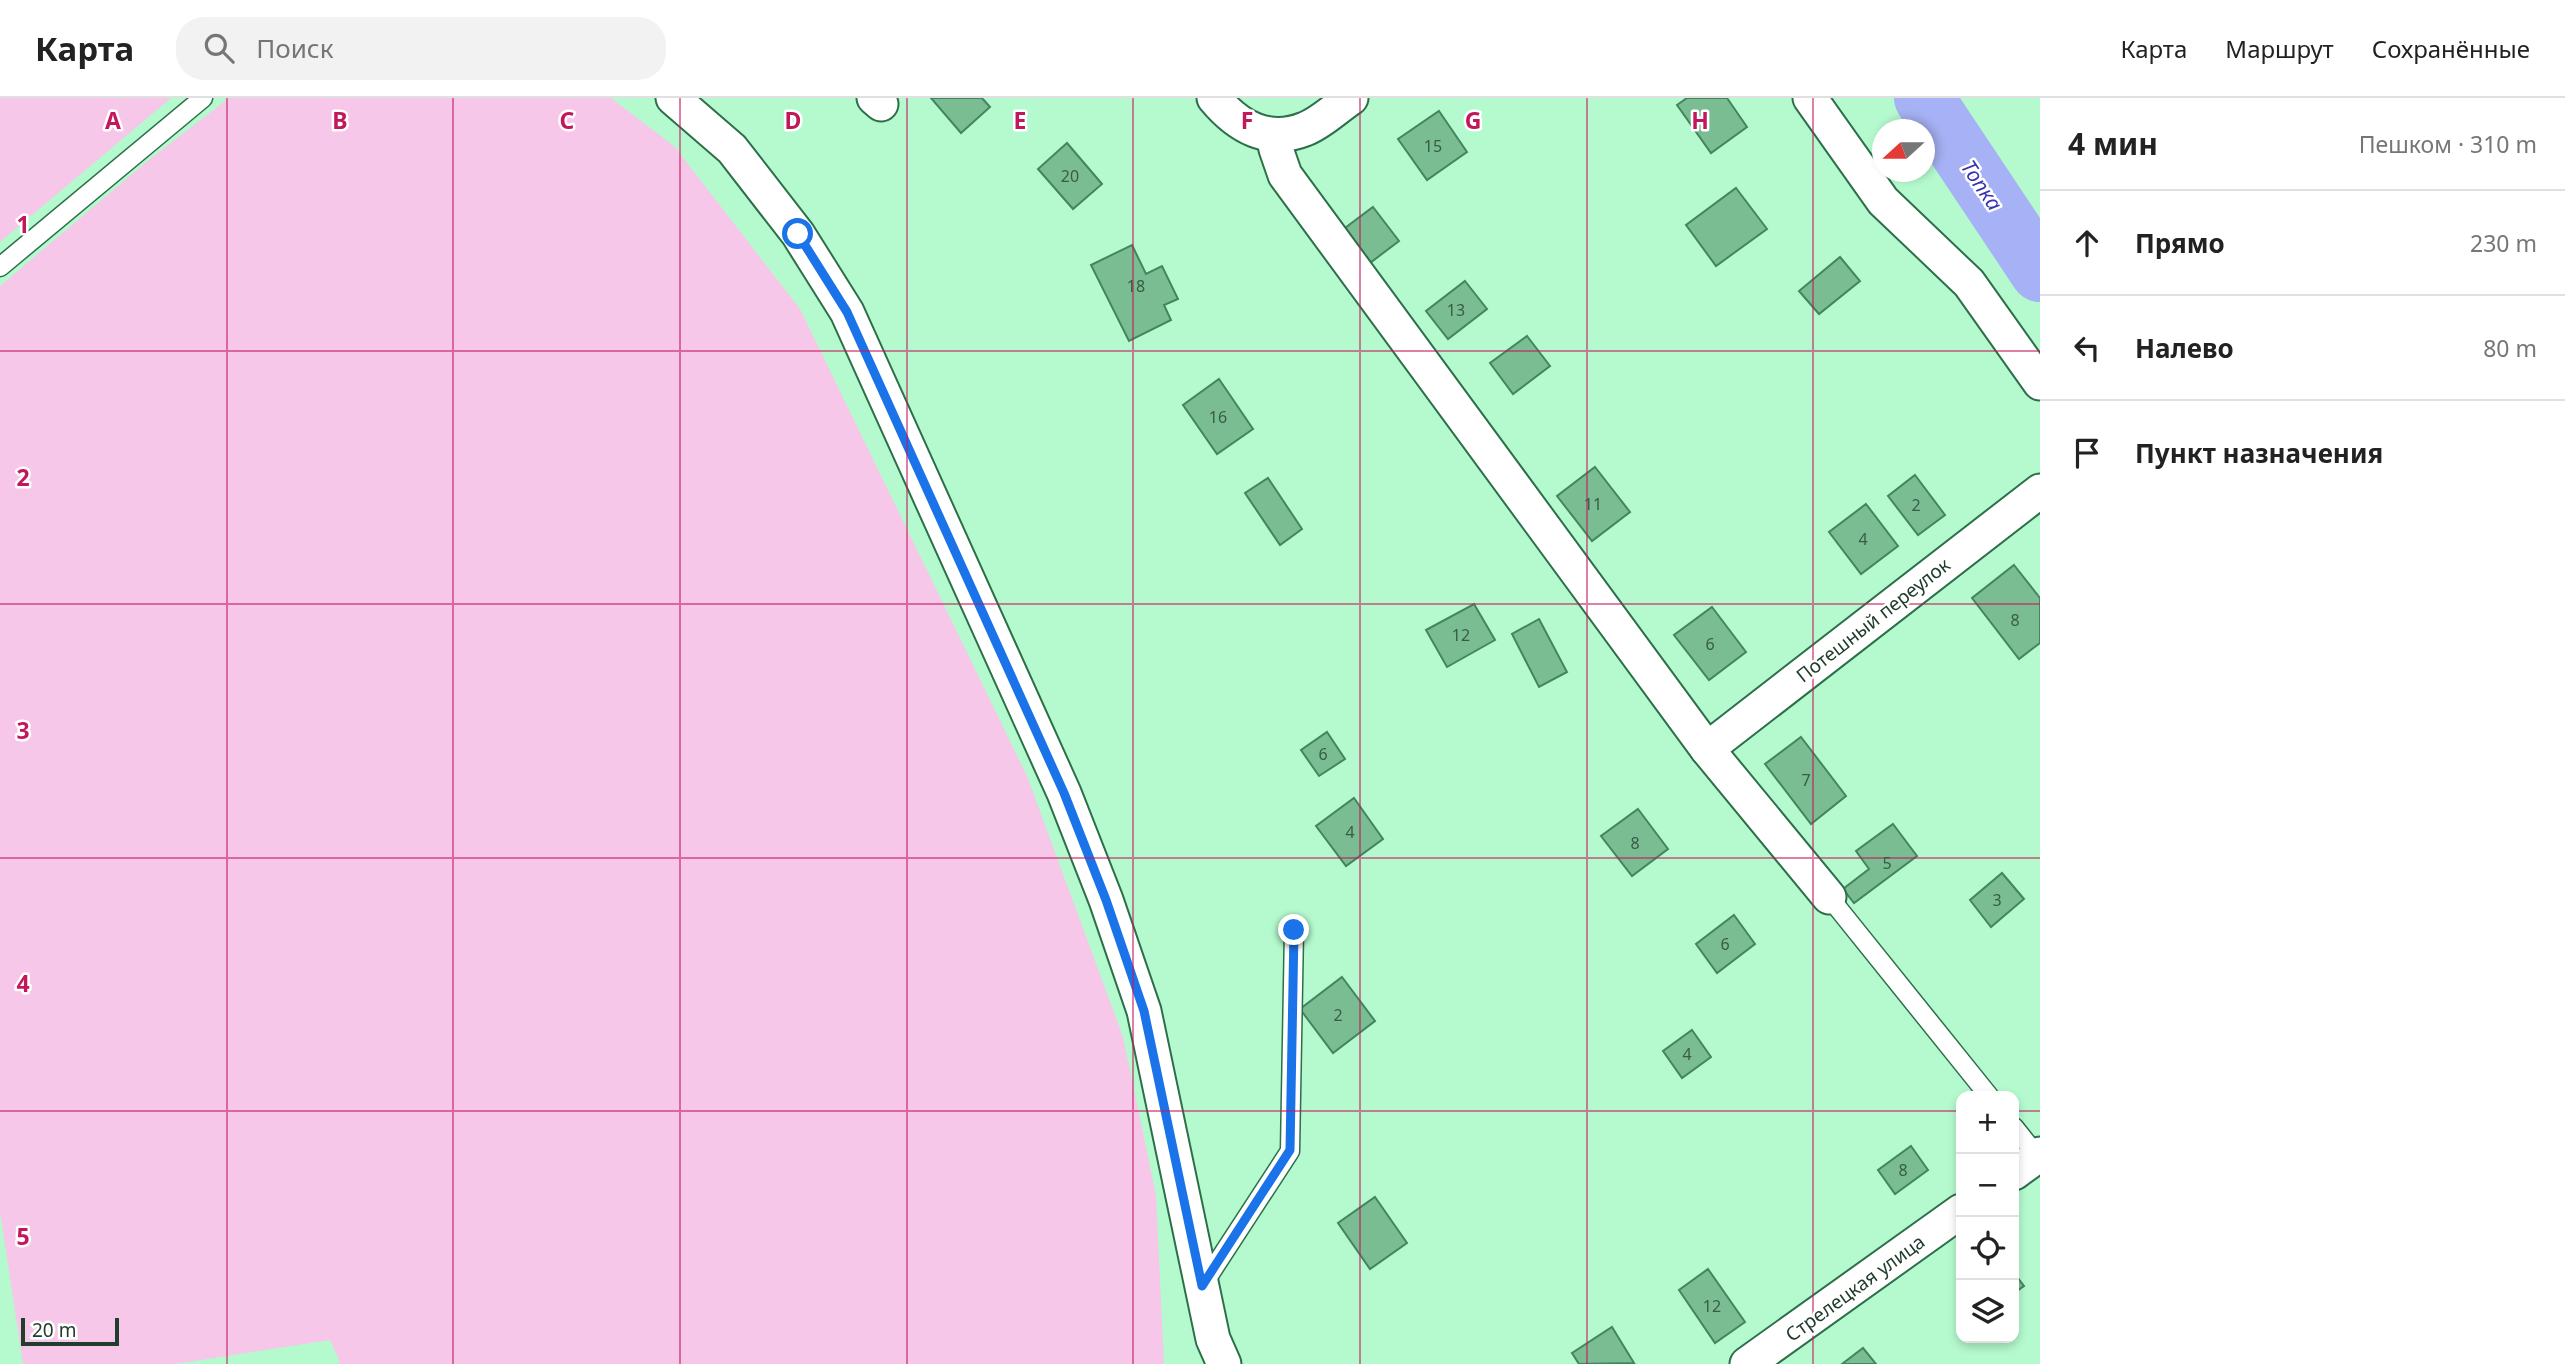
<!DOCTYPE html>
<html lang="ru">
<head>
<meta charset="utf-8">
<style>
	body { margin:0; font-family:"Noto Sans",sans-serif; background:#f2f2f2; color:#222 }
	.controls { position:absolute; right:21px; bottom:21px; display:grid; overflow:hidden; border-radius:14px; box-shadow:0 4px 10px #0003 }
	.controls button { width:63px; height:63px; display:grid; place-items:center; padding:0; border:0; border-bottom:2px solid #e0e0e0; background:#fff; color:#222; font:35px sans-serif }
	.compass { position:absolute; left:1872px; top:21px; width:63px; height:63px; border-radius:50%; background:#fff; box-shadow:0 4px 10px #0003; rotate:249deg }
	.scale { position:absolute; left:21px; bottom:18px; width:98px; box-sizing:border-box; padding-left:7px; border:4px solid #213d2c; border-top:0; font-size:19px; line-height:24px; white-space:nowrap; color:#213d2c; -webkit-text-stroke:5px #fff; paint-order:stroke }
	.stop { position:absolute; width:21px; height:21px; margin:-16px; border:5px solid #1a73e8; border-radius:50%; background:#fff }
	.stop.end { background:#1a73e8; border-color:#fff; box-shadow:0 2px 7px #0008 }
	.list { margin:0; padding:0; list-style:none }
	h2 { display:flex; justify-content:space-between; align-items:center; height:91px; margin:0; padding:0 28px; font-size:30px }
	h2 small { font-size:23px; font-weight:400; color:#767676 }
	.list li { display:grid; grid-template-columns:46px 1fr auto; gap:21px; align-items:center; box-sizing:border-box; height:105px; padding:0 28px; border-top:2px solid #e0e0e0 }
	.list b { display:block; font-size:26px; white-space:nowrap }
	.list em { font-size:23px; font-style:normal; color:#767676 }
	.icon { flex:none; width:38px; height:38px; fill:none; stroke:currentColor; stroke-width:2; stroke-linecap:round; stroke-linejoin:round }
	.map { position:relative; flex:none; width:2040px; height:1266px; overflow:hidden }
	header { display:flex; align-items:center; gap:42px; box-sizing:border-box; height:98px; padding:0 35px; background:#fff; border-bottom:2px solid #e0e0e0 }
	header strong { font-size:33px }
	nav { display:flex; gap:38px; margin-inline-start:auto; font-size:24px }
	.search { width:490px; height:63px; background:#f2f2f2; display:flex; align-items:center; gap:18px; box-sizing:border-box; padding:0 24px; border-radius:28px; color:#767676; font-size:26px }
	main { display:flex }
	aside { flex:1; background:#fff }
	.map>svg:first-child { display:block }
</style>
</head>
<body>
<header>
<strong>Карта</strong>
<div class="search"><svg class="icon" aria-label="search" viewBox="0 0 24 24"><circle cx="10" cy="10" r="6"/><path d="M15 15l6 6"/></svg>Поиск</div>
<nav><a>Карта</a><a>Маршрут</a><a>Сохранённые</a></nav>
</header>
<main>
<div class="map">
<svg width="2040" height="1266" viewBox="0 0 2040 1266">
	<rect width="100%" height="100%" fill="#b5face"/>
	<!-- green -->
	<g fill="#f6c7e9">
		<polygon points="0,0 171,0 0,144"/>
		<polygon points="229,0 611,0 674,48 800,211 1027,678 1123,939 1156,1097 1164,1266 337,1266 340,1264 330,1242 176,1266 23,1266 0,1114 0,188 150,61"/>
	</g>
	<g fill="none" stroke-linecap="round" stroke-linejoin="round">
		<!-- river -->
		<polyline stroke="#a6b2f5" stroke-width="60" points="1924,0 2040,174"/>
	</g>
	<!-- building -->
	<g fill="#7abd93" stroke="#43855e" stroke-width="2">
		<polygon points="931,0 982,0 990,9 961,35"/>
		<polygon points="1687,0 1727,0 1747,29 1711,55 1677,7"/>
		<polygon points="1439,13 1467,54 1427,82 1398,41"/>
		<polygon points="1067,45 1102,86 1073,111 1038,71"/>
		<polygon points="1736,90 1767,131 1716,168 1686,127"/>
		<polygon points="1373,109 1399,143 1370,165 1345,130"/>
		<polygon points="1132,147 1146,176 1162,168 1178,201 1164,207 1171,222 1129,243 1091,167"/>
		<polygon points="1840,159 1860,183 1819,216 1799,193"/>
		<polygon points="1465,183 1487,211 1448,241 1426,213"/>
		<polygon points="1527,238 1550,268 1513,296 1490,265"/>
		<polygon points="1219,281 1253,331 1217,356 1183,307"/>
		<polygon points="1595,369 1630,414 1592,443 1557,398"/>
		<polygon points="1915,377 1945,417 1918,437 1888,398"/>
		<polygon points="1268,380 1302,431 1280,447 1245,395"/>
		<polygon points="1866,406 1898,448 1861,476 1829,434"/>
		<polygon points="2014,467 2040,500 2040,545 2019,561 1972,500"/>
		<polygon points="1474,506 1495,542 1447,569 1426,532"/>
		<polygon points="1712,509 1746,554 1709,582 1674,537"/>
		<polygon points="1539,521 1567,574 1539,589 1512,536"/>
		<polygon points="1327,634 1345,661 1319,678 1301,652"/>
		<polygon points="1801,639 1846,698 1811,726 1765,666"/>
		<polygon points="1354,700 1383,741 1346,768 1316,728"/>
		<polygon points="1638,711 1668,751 1632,778 1601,738"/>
		<polygon points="1893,726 1917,758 1854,805 1843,791 1869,771 1856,753"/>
		<polygon points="2002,775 2024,801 1991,829 1970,802"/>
		<polygon points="1734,817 1755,846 1717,875 1696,846"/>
		<polygon points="1342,879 1375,923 1333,955 1300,911"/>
		<polygon points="1692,932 1711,959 1682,980 1663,953"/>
		<polygon points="1911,1048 1928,1072 1895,1096 1878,1072"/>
		<polygon points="1375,1099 1407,1145 1370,1171 1338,1125"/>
		<polygon points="1708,1171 1745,1224 1715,1245 1679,1192"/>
		<polygon points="2014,1175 2024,1188 2014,1195"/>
		<polygon points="1612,1229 1634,1265 1579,1266 1572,1255"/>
		<polygon points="1863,1250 1876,1266 1842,1266"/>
	</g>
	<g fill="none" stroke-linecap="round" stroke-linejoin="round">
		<defs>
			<g id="service">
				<polyline points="0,169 203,0"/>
				<polyline points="1829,799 1989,998"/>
				<polyline points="2014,1029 2037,1058"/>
				<polyline points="1202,1188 1290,1053 1294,832"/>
			</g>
			<g id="minor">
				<polyline points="673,0 732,51 798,136 847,214 1064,695 1106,802 1144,913 1213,1241 1224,1266"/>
				<polyline points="874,0 881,6"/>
				<path d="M1214,0c24,29 54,46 91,31 16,-6 31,-21 46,-31"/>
				<polyline points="1810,0 1883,103 1969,185 2040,285"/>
				<polyline points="1273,38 1276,51 1285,77 1707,651 1829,799"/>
				<polyline points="1707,651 2040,393"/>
				<polyline points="2014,1075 2040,1056"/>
				<polyline points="1747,1266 1961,1113"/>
			</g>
		</defs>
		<!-- service casing -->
		<use href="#service" stroke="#2c6f49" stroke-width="21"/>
		<!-- minor casing -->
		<use href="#minor" stroke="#2c6f49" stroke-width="37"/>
		<!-- service -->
		<use href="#service" stroke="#fff" stroke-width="18"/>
		<!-- minor -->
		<use href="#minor" stroke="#fff" stroke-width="33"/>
	</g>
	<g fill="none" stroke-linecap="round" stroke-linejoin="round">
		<!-- route -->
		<polyline stroke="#1a73e8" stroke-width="9" points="798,136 847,214 1064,695 1106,802 1144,913 1202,1188 1290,1052 1294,832"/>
	</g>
	<!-- grid -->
	<path fill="none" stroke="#c2185b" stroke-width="2" stroke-opacity="0.55" d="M227,0v1266M453,0v1266M680,0v1266M907,0v1266M1133,0v1266M1360,0v1266M1587,0v1266M1813,0v1266M0,253h2040M0,506h2040M0,760h2040M0,1013h1961M2014,1013h26"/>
	<g text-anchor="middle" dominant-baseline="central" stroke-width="5" stroke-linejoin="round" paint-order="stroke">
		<!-- number labels -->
		<g font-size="16" fill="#375d46">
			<text x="1433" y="48">15</text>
			<text x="1070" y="78">20</text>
			<text x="1136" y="188">18</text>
			<text x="1456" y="212">13</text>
			<text x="1218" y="319">16</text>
			<text x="1593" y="406">11</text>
			<text x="1916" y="407">2</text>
			<text x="1863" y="441">4</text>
			<text x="2015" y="522">8</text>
			<text x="1461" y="537">12</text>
			<text x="1710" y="546">6</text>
			<text x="1323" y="656">6</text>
			<text x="1806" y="682">7</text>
			<text x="1350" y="734">4</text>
			<text x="1635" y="745">8</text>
			<text x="1887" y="765">5</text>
			<text x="1997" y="802">3</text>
			<text x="1725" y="846">6</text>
			<text x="1338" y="917">2</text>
			<text x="1687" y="956">4</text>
			<text x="1903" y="1072">8</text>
			<text x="1712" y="1208">12</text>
		</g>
		<!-- street labels -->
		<g font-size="19" fill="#213d2c" stroke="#fff">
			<text transform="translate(1873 522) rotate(-38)">Потешный переулок</text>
			<text transform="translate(1855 1190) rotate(-36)">Стрелецкая улица</text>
		</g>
		<!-- water labels -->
		<g font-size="21" font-style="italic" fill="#3934b2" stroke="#fff">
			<text transform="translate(1982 87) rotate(56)">Топка</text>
		</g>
	</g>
	<g font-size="23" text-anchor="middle" font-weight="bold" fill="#c2185b" stroke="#fff" stroke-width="5" stroke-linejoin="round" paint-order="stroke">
		<text x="113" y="31">A</text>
		<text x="340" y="31">B</text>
		<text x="567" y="31">C</text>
		<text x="793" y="31">D</text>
		<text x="1020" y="31">E</text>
		<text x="1247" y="31">F</text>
		<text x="1473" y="31">G</text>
		<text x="1700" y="31">H</text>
		<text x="23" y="135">1</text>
		<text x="23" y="388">2</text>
		<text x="23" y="641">3</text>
		<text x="23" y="894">4</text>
		<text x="23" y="1147">5</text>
	</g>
</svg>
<div class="controls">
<button>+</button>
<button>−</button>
<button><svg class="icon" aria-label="locate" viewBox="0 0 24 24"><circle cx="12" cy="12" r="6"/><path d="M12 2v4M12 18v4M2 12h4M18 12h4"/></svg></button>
<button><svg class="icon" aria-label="layers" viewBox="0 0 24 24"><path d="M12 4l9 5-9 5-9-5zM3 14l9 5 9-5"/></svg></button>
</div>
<svg class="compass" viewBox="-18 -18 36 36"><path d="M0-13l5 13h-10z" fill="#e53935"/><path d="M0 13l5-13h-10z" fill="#767676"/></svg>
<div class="scale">20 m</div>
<div class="stop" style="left:798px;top:136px"></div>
<div class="stop end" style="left:1294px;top:832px"></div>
</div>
<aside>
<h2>4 мин<small>Пешком · 310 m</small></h2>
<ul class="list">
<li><svg class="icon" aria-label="ahead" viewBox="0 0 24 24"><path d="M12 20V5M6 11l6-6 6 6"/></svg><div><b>Прямо</b></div><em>230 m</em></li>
<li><svg class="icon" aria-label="left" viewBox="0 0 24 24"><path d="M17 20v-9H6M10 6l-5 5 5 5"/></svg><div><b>Налево</b></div><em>80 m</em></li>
<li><svg class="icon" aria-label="arrive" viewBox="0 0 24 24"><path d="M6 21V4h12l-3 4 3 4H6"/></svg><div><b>Пункт назначения</b></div></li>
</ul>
</aside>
</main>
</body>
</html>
